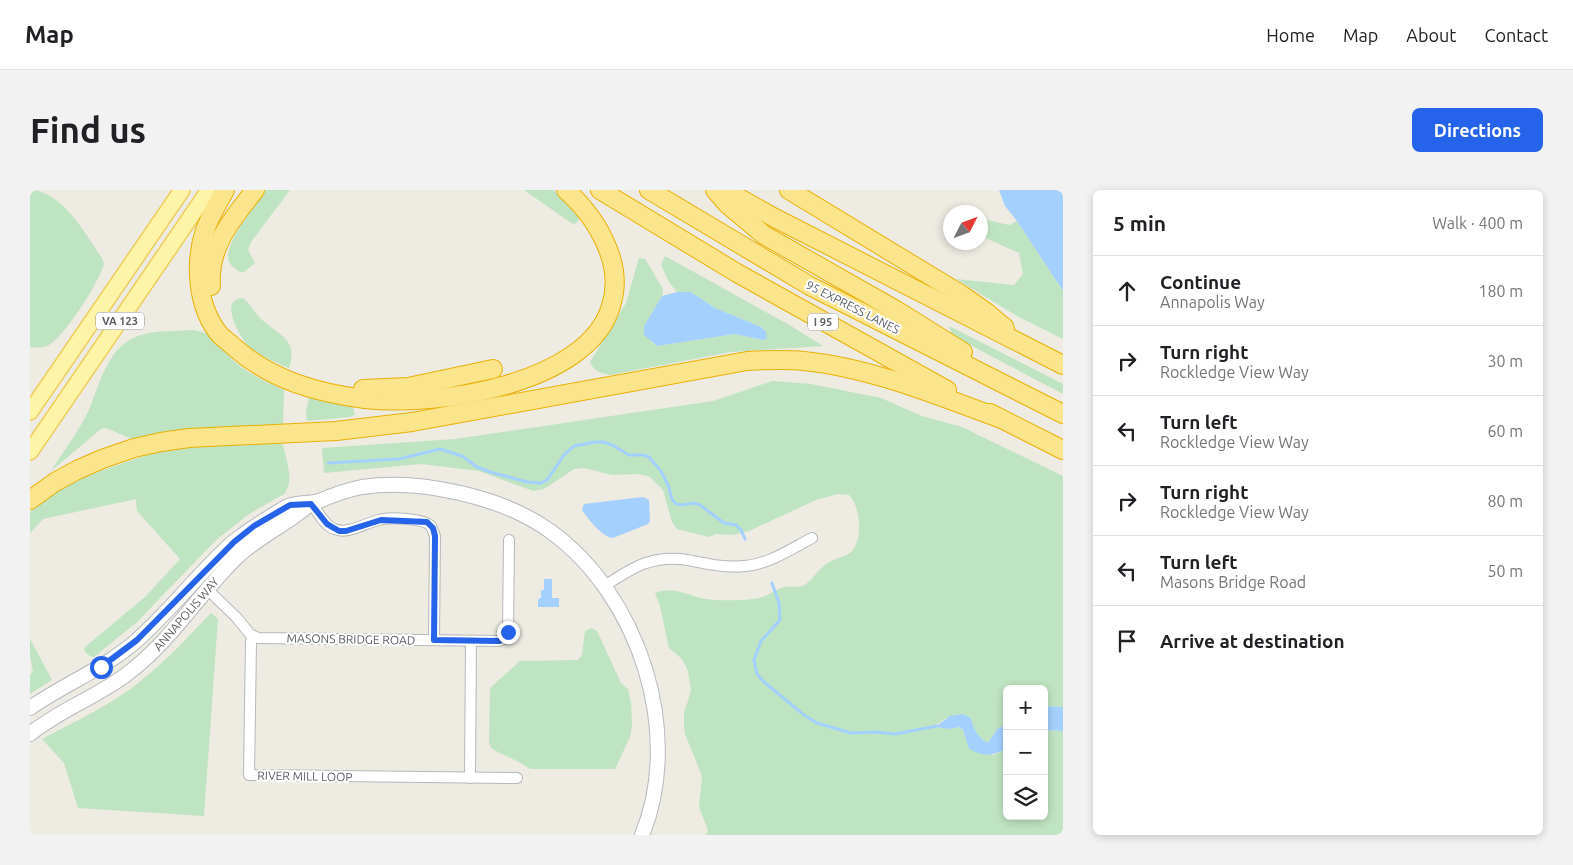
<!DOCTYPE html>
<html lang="en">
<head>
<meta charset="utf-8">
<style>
	body { margin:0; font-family:Ubuntu,sans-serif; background:#f2f2f2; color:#202124 }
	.controls { position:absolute; right:15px; bottom:15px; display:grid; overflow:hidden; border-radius:8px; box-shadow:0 2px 8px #0003 }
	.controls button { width:45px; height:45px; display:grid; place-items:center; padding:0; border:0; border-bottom:1px solid #e0e0e0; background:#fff; color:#202124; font:25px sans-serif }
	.compass { position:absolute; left:913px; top:15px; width:45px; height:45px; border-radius:50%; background:#fff; box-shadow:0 2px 8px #0003; rotate:48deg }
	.stop { position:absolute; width:15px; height:15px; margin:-11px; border:4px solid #2563eb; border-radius:50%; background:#fff }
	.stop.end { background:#2563eb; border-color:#fff; box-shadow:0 1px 5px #0008 }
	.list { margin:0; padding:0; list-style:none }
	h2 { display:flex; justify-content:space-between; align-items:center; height:65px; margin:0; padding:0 20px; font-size:21px }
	h2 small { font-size:16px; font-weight:400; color:#757577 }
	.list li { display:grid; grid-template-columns:32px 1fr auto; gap:15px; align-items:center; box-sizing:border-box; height:70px; padding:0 20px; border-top:1px solid #e0e0e0 }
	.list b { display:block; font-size:19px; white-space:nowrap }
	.list p { margin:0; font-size:16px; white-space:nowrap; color:#757577 }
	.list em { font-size:16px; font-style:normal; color:#757577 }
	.icon { flex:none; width:28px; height:28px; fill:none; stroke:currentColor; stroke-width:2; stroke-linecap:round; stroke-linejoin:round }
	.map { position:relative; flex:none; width:1033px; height:645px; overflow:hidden; border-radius:8px }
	header { display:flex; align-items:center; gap:30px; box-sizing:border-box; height:70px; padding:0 25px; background:#fff; border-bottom:1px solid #e0e0e0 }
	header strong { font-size:24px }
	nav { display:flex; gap:28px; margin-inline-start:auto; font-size:18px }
	.intro { display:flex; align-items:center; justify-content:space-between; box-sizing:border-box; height:120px; padding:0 30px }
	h1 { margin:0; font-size:35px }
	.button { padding:12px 22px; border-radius:8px; background:#2563eb; color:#fff; font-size:18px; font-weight:700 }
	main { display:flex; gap:30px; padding:0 30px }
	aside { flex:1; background:#fff; border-radius:8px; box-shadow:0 2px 8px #0003 }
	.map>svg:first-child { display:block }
</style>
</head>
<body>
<header>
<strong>Map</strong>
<nav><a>Home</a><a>Map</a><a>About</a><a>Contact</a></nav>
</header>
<div class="intro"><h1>Find us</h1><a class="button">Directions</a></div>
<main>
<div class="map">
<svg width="1033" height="645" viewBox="0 0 1033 645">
	<rect width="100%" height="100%" fill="#edebe2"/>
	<!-- green -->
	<g fill="#bfe4c1">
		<path d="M0,0c32,0 57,46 73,70l1,5c-8,21 -37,68 -55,80 -5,3 -13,3 -19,2z"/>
		<path d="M235,0h25l-39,52 -3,8 7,13 -11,9h-4c-6,-4 -12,-8 -12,-15 -1,-16 28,-53 37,-67z"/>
		<polygon points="494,0 524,0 549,28 548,31 545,34 541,33"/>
		<polygon points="957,30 979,35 987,31 1033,101 1033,149 987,126 926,89 984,95 993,84 989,63 953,47 951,44 951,34"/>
		<path d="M635,66l126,70 32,20 -92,6 -121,23c-9,-2 -17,-4 -20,-13l36,-59 13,-45 6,1 18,30 -1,7 -18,30 7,16 6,4 78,-12 27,6 4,-8 -5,-5 -46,-19 -24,-16h-14l-8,-10 -8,-17z"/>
		<path d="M213,108c8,6 11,15 18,21 18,16 38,21 28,49 -13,-5 -27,-11 -38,-20 -10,-8 -34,-49 -8,-50z"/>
		<polygon points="919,136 1033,194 1033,204 923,146"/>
		<path d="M164,140c26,5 24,17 42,33 14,12 32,19 48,27l-1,36 -151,13 -26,-11 -5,1 -50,42c12,-19 27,-39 37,-59 11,-25 18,-61 45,-74 19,-9 40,-6 61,-8z"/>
		<path d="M742,191l39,3 70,14 41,18 40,11 101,49v231l-19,-1v-17h-37v14l-2,1 2,20 -10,5 -9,14c-10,-5 -15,-14 -17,-25 -13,-6 -26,-2 -37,9l16,2 9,-2 4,3 6,19 25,6 13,-6v67h37v-86l19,1v104h-357l2,-5 -9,-23 3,-31 -17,-42 -1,-8v-13l7,-22 -3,-20 -6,-12 -13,-11 -9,-42 -5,-13c17,-8 34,3 51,6 14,2 44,2 57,-2 7,-3 14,-8 21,-10 7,-2 15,2 22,-3 8,-6 13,-16 22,-21 14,-9 25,-4 30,-25 3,-13 0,-34 -9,-43l-11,-1 -22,6 -67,31 -17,4 -16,-1 -7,3 -32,-8 -5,-7 -9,-32 -13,-13 -11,-3 -27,1 -28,-7 -10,1 -30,20 -11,2 -54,-20 -58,-7 -97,9 -2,-25 133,-9 258,-38z"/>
		<polygon points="279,208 323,217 325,225 320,227 277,231 276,222"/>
		<path d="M248,251l5,4c3,15 12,35 1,49l-35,20 -33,26 -79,82 -43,35 -4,-1 -6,-5 1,-4 61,-51 34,-37 -43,-48 -1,-12 -93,20 -13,14v-21l9,-8 32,-23 82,-28 21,-6z"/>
		<path d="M181,423l7,6 -14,197 -126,-8 -14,-45 -22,-24c34,-18 71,-35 100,-59 25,-20 47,-44 69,-67z"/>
		<path d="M561,438l6,3 24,52 7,6 3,14 1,22 -2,12 -15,32h-85c-12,-9 -26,-13 -39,-21l-2,-6 1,-54 30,-27 58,-1 4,-5 3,-24z"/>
		<polygon points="0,449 22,490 0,504 0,485 3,481 0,466"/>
	</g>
	<!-- water -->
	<g fill="#a3d0fd">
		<polygon points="969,0 1033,0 1033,101 987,31 975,16"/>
		<polygon points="647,102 661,102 685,118 731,137 736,142 737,148 733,150 705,144 627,156 614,145 614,136 632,106"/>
		<path d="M613,307l6,3 1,21 -2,3 -35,14c-11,-1 -25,-19 -31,-28l2,-6z"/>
		<polygon points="514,389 522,389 522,408 529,408 529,417 508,417 508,409 511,408 511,400 514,400"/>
		<polygon points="1014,516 1033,517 1033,541 1014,540"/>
		<path d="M933,524l8,4c2,10 7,20 17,25l9,-14 10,-5v25c-17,7 -22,8 -38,0l-6,-19 -4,-3 -9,2 -15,-2 15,-11z"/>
	</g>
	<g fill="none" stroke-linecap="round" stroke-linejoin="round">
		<!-- stream -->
		<g stroke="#a3d0fd" stroke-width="3">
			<polyline points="298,273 369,269 410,259 432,266 447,277 460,282 497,292 511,293 517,290 534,265 544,256 565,252 573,252 582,255 599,265 613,265 619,267 631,281 638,295 642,309 646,314 652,315 664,313 670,315 694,333 706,335 711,340 715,349"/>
			<polyline points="742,393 749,413 750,430 731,451 724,470 727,484 734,492 774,525 787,533 821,543 846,542 865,544 907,536"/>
		</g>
		<defs>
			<g id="street">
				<path d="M281,313c7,9 13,22 23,26 14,6 31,-6 45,-9 11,-3 44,-2 52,6l4,10 -1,104"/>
				<path d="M573,397c29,-19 49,-33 85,-27 19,4 37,8 57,6 24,-2 46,-17 67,-28"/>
				<polyline points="177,399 206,427 220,444 228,448 469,451 476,448 478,442 479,350"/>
				<polyline points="223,446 221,452 219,585 487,588"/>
				<polyline points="440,588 441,451"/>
			</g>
			<g id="secondary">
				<path d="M0,518c34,-24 74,-39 106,-67 34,-30 62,-67 96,-98 17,-14 36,-25 54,-36 10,-5 23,-3 33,-6 14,-6 28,-11 43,-14 57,-9 141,10 188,44 89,64 134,202 92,304"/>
				<path d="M0,544c31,-25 67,-37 97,-60 44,-33 71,-79 110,-117 22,-21 51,-33 74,-54"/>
			</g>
			<g id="primary">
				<polyline points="0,222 152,0"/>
				<polyline points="0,262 179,0"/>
			</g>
			<g id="highway">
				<path d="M195,0c-7,13 -15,26 -20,40 -11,33 -8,78 15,105 4,4 10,8 14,12 37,33 83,46 131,52 70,8 223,-14 246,-93 5,-16 5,-32 0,-48 -8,-26 -24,-49 -45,-68"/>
				<polyline points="570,0 707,83 917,200"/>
				<polyline points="619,0 780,96 1033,224"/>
				<polyline points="685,0 697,14 734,45 866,120 933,162"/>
				<polyline points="695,0 743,27 1033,175"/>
				<polyline points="759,0 932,105 956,122 975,138"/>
				<path d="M181,96c-3,-39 21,-67 44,-96"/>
				<polyline points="333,199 378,197 463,179"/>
				<polyline points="960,223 1033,260"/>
				<path d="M0,310l25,-18 22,-12 25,-11 32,-11 27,-6 28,-4 147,-7 76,-9 335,-61c19,-1 38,-2 57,0 68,7 132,34 195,57"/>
			</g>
		</defs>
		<!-- street casing -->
		<use href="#street" stroke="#b5b8bc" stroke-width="12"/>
		<!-- secondary casing -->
		<use href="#secondary" stroke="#b6b9be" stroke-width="16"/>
		<!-- primary casing -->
		<use href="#primary" stroke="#eecd5b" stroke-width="18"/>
		<!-- highway casing -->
		<use href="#highway" stroke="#e9b006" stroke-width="20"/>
		<!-- street -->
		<use href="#street" stroke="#fff" stroke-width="10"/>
		<!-- secondary -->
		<use href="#secondary" stroke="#fff" stroke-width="14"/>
		<!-- primary -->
		<use href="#primary" stroke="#fdf4a7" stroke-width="15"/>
		<!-- highway -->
		<use href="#highway" stroke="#fae58c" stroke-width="18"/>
	</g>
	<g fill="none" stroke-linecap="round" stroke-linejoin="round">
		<!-- route -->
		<polyline stroke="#2563eb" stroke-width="6" points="71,477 107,450 204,352 224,336 260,315 281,314 297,334 309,341 316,341 351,330 397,332 403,338 405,346 404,450 469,451 476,448 478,442"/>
	</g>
	<g text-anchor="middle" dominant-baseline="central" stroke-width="4" stroke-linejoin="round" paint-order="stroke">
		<!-- shield labels -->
		<g fill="#fff" stroke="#8c8e92" stroke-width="1">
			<rect x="66" y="122.5" width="48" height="17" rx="4"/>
			<rect x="778" y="123.5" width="30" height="17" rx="4"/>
		</g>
		<g font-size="11" font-weight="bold" fill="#5b5e63">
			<text x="90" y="131">VA 123</text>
			<text x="793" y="132">I 95</text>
		</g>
		<!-- street labels -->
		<g font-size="12" fill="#5b5e63" stroke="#fff">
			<text transform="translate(823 117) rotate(27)">95 EXPRESS LANES</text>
			<text transform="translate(156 424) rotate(-49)">ANNAPOLIS WAY</text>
			<text transform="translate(321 449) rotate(1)">MASONS BRIDGE ROAD</text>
			<text transform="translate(275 586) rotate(1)">RIVER MILL LOOP</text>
		</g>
	</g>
</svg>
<div class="controls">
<button>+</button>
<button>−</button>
<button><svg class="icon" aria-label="layers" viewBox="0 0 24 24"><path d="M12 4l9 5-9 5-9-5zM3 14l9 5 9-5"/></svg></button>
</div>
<svg class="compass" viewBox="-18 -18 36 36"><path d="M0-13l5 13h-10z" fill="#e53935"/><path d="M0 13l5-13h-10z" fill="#757577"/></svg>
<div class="stop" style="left:71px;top:477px"></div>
<div class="stop end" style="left:478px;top:442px"></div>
</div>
<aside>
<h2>5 min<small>Walk · 400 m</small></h2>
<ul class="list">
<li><svg class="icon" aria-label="ahead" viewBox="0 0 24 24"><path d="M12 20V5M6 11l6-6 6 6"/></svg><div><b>Continue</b><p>Annapolis Way</p></div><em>180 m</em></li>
<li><svg class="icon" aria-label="right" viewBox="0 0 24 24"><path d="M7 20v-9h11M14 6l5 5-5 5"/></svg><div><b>Turn right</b><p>Rockledge View Way</p></div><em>30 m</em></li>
<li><svg class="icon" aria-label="left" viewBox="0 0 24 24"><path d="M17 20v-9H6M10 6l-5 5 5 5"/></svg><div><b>Turn left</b><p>Rockledge View Way</p></div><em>60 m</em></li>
<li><svg class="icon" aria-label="right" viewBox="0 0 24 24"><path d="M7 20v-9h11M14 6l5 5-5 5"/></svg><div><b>Turn right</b><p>Rockledge View Way</p></div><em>80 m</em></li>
<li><svg class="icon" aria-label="left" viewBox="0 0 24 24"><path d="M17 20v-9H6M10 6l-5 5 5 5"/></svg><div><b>Turn left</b><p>Masons Bridge Road</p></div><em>50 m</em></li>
<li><svg class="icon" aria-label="arrive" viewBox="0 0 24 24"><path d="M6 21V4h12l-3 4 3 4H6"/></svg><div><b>Arrive at destination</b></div></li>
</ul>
</aside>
</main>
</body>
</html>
